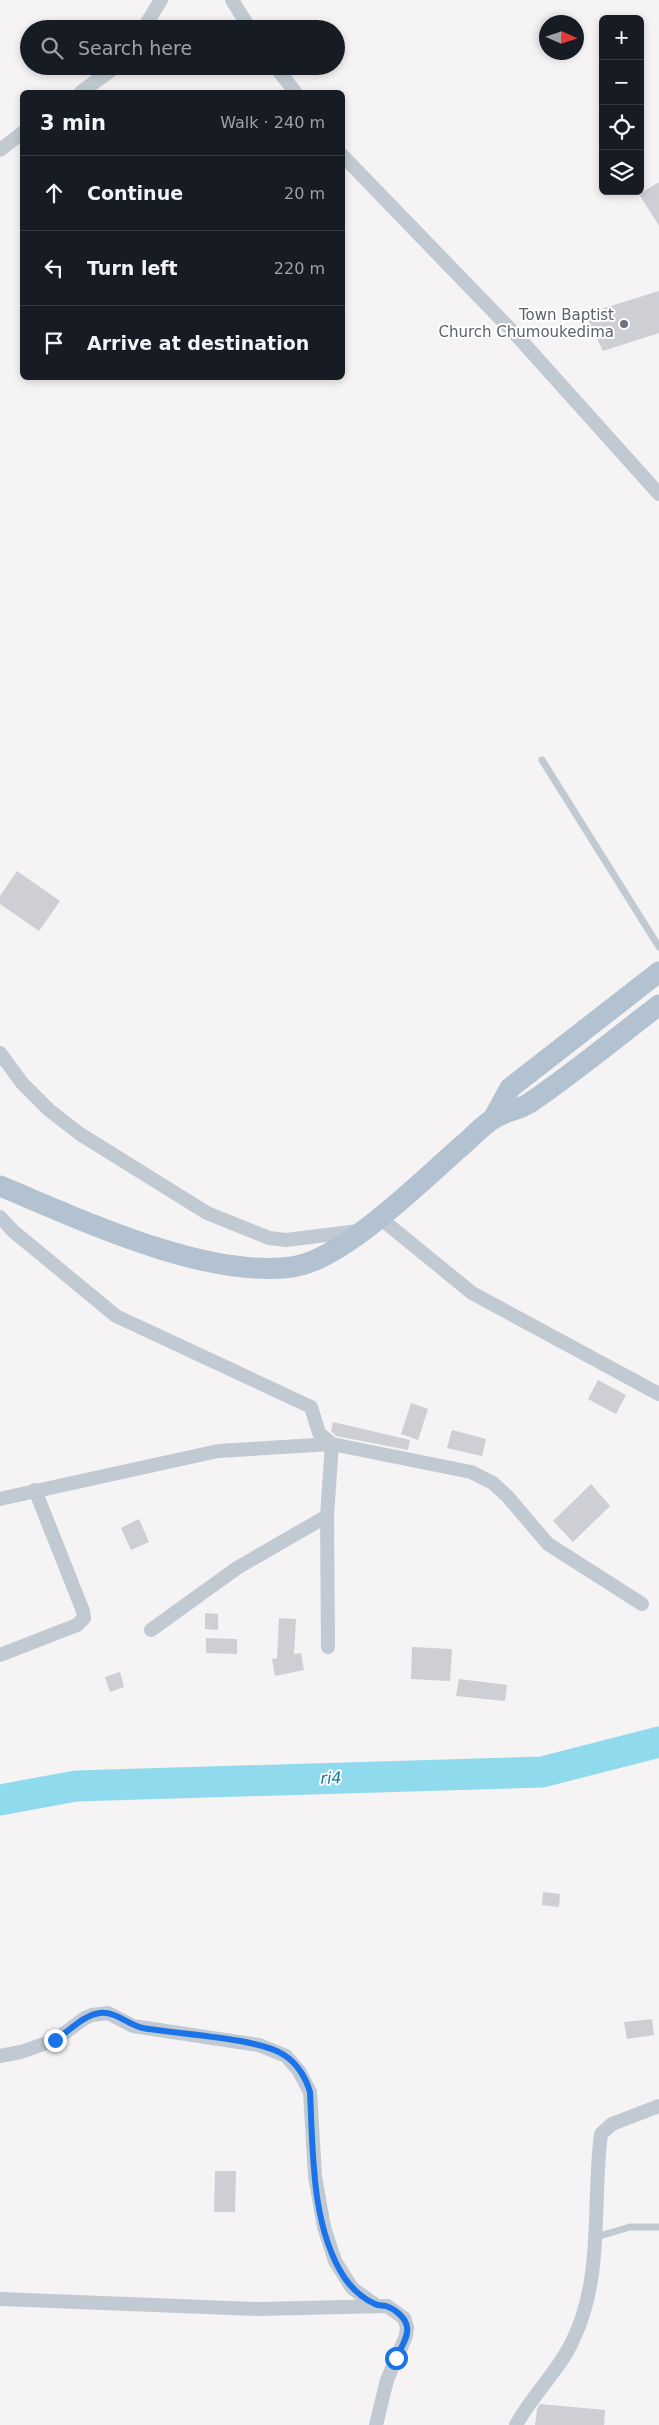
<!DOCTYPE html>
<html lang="en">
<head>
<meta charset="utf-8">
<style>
	body { margin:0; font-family:"DejaVu Sans",sans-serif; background:#20242c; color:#f1f3f6 }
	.controls { position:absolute; right:15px; top:15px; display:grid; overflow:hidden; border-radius:8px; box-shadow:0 2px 8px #0003 }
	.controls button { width:45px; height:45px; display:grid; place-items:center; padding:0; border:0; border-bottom:1px solid #363941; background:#171b24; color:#f1f3f6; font:25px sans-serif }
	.compass { position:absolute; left:539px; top:15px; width:45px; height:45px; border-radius:50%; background:#171b24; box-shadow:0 2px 8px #0003; rotate:93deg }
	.stop { position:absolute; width:15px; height:15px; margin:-11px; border:4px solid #1a73e8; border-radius:50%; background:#fff }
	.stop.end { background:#1a73e8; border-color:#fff; box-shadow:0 1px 5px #0008 }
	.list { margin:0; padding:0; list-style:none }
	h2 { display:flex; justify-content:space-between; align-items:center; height:65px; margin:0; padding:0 20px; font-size:21px }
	h2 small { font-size:16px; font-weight:400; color:#9ea1a6 }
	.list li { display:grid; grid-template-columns:32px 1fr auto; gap:15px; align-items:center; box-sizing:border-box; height:75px; padding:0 20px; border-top:1px solid #363941 }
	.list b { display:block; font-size:19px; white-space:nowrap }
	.list em { font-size:16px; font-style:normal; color:#9ea1a6 }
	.icon { flex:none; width:28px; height:28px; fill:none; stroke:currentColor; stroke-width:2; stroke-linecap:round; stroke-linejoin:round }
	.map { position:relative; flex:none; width:659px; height:2425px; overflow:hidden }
	.search { position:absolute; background:#171b24; box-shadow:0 2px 8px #0003; left:20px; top:20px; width:325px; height:55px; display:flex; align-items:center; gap:12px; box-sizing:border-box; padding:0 18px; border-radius:28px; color:#9ea1a6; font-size:19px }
	.panel { position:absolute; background:#171b24; box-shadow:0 2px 8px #0003; left:20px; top:90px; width:325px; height:290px; border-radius:8px }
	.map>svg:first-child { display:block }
</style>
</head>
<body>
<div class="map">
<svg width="659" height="2425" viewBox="0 0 659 2425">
	<rect width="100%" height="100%" fill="#f5f3f3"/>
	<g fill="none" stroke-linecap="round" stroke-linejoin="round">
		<!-- river -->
		<polyline stroke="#90daee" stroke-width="31" points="0,1800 76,1786 542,1772 659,1742"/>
	</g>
	<!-- building -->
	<g fill="#cdcfd5">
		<polygon points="659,182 659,226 639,194"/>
		<polygon points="659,291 659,333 603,351 585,314"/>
		<polygon points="17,871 60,901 39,931 0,904 0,896"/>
		<polygon points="598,1380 626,1395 616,1414 588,1399"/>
		<polygon points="411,1403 428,1409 418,1440 401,1434"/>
		<polygon points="333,1422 410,1440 408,1450 336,1436 331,1431"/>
		<polygon points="452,1430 486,1439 482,1456 447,1448"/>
		<polygon points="591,1484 610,1506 573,1542 553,1521"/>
		<polygon points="139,1519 149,1542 131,1550 121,1528"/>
		<polygon points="205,1613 218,1614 218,1630 205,1629"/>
		<polygon points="279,1618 296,1619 294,1654 301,1653 304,1670 275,1676 272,1659 277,1658"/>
		<polygon points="206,1638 237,1639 237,1654 206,1653"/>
		<polygon points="412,1647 452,1649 450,1681 411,1679"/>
		<polygon points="120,1672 124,1687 110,1692 105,1677"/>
		<polygon points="459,1679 507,1685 505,1701 456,1696"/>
		<polygon points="543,1892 560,1894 559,1907 542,1905"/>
		<polygon points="652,2019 654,2035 627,2039 624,2022"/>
		<polygon points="215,2171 236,2171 235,2212 214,2212"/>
		<polygon points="540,2404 605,2410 604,2425 535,2425 537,2409"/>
	</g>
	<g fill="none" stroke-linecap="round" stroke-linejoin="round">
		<!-- lane -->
		<g stroke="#c1cad2" stroke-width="7">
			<polyline points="542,760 659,947"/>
			<polyline points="596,2237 630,2227 659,2227"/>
		</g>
		<!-- street -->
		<g stroke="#c1cad2" stroke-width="14">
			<polyline points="232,0 250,29"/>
			<polyline points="143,29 161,0"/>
			<polyline points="275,66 295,92"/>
			<polyline points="81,92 117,66"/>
			<polyline points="0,150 22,133"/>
			<polyline points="342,155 518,337 659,494"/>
			<polyline points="0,1053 22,1083 49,1110 80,1134 207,1213 269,1238 286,1240 359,1231"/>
			<polyline points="0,1217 13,1231 116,1316 311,1407 319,1433 332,1444 327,1516 328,1647"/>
			<polyline points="380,1218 472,1293 659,1394"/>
			<polyline points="0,1499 218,1451 332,1444 471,1472 493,1483 508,1497 548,1544 642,1604"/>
			<polyline points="151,1630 237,1568 327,1516"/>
			<polyline points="0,1655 77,1625 84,1618 83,1611 35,1490"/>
			<polyline points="0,2056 21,2052 55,2040 85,2018 92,2015 108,2013 133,2026 259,2045 286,2056 299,2071 310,2092 315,2176 324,2227 335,2261 352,2288 377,2306"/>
			<polyline points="0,2299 259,2309 387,2306 404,2318 407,2327 406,2336 387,2380 376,2425"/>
			<path d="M516,2425c16,-30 43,-54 57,-85 31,-64 19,-138 28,-206l11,-10 47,-18"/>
		</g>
		<!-- primary -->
		<g stroke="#b3c2d1" stroke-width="21">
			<polyline points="493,1119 510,1088 659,972"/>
			<path d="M0,1186c80,33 205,93 292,81 52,-7 131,-88 172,-123 9,-8 19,-19 29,-25 12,-8 27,-9 38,-17 44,-30 86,-65 128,-97"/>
		</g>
	</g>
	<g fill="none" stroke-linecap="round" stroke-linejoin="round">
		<!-- route -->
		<path stroke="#1a73e8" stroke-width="6" d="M55,2040c15,-9 28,-25 45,-27 16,-2 28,12 43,15 33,6 117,10 141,27 13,8 22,23 26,37 3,59 1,134 34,185 8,12 18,21 31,27 4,2 7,1 11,2 9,3 20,12 21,21 2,10 -7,22 -11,31"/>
	</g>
	<!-- markers -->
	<circle fill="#6b7280" stroke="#fff" stroke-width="2" cx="624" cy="324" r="5"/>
	<g text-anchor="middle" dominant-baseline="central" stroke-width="4" stroke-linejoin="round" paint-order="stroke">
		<!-- worship labels -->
		<g font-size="15" fill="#5b616d" stroke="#fff" text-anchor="end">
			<text x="614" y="315">Town Baptist<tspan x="614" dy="17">Church Chumoukedima</tspan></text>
		</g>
		<!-- water labels -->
		<g font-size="16" font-style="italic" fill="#0c7c9b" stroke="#fff">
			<text transform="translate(331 1778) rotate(-2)">ri4</text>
		</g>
	</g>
</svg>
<div class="controls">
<button>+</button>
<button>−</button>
<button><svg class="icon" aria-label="locate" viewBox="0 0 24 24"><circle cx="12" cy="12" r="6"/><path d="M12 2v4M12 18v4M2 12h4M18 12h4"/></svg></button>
<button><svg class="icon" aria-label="layers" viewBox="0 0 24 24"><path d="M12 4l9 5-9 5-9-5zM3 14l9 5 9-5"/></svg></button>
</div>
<svg class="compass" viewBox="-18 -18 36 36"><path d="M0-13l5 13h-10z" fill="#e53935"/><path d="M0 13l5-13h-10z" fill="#9ea1a6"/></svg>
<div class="stop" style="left:396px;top:2358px"></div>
<div class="stop end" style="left:55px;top:2040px"></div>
<div class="search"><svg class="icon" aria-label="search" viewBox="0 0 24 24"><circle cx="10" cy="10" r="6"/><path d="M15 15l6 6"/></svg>Search here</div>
<section class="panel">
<h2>3 min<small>Walk · 240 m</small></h2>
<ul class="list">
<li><svg class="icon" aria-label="ahead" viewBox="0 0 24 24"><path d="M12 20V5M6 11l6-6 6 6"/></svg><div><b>Continue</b></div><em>20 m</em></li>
<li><svg class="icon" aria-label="left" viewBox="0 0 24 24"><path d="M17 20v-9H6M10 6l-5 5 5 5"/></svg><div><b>Turn left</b></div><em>220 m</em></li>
<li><svg class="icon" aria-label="arrive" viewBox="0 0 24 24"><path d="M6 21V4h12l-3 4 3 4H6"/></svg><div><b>Arrive at destination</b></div></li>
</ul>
</section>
</div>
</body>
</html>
